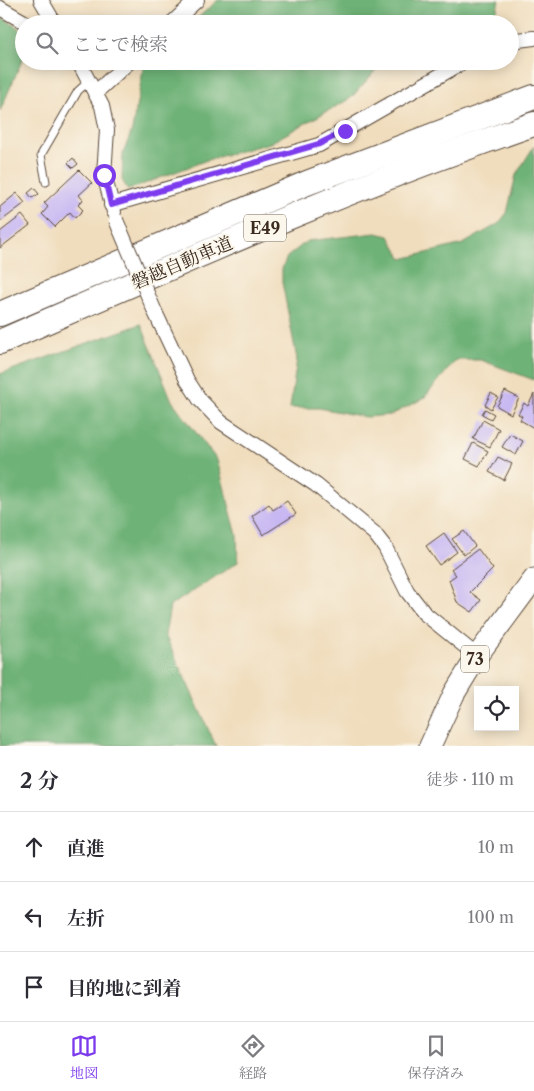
<!DOCTYPE html>
<html lang="ja">
<head>
<meta charset="utf-8">
<style>
	body { margin:0; font-family:"Libre Caslon Text","Noto Serif JP",serif; background:#f2f2f3; color:#2b2b33 }
	.controls { position:absolute; right:15px; bottom:15px; display:grid; overflow:hidden; border-radius:0px; box-shadow:0 2px 12px #0003 }
	.controls button { width:45px; height:45px; display:grid; place-items:center; padding:0; border:0; border-bottom:1px solid #e1e1e2; background:#fff; color:#2b2b33; font:25px sans-serif }
	.stop { position:absolute; width:15px; height:15px; margin:-11px; border:4px solid #7c3aed; border-radius:50%; background:#fff }
	.stop.end { background:#7c3aed; border-color:#fff; box-shadow:0 1px 5px #0008 }
	.list { margin:0; padding:0; list-style:none }
	h2 { display:flex; justify-content:space-between; align-items:center; height:65px; margin:0; padding:0 20px; font-size:21px }
	h2 small { font-size:16px; font-weight:400; color:#7c7c81 }
	.list li { display:grid; grid-template-columns:32px 1fr auto; gap:15px; align-items:center; box-sizing:border-box; height:70px; padding:0 20px; border-top:1px solid #e1e1e2 }
	.list b { display:block; font-size:19px; white-space:nowrap }
	.list em { font-size:16px; font-style:normal; color:#7c7c81 }
	.icon { flex:none; width:28px; height:28px; fill:none; stroke:currentColor; stroke-width:2; stroke-linecap:round; stroke-linejoin:round }
	.map { position:relative; flex:none; width:534px; height:746px; overflow:hidden }
	.search { position:absolute; background:#fff; box-shadow:0 2px 12px #0003; left:15px; right:15px; top:15px; height:55px; display:flex; align-items:center; gap:12px; box-sizing:border-box; padding:0 18px; border-radius:28px; color:#7c7c81; font-size:19px }
	.sheet { height:275px; background:#fff }
	nav { display:flex; justify-content:space-around; align-items:center; box-sizing:border-box; height:70px; border-top:1px solid #e1e1e2; background:#fff; font-size:14px; color:#7c7c81 }
	nav a { display:grid; justify-items:center; gap:2px }
	nav .on { color:#7c3aed }
	.map>svg:first-child { display:block }
</style>
</head>
<body>
<div class="map">
<svg width="534" height="746" viewBox="0 0 534 746">
	<rect width="100%" height="100%" fill="#fbf7ec"/>
	<filter id="ink" filterUnits="userSpaceOnUse"><feTurbulence type="fractalNoise" baseFrequency=".02" numOctaves="2"/><feDisplacementMap in="SourceGraphic" scale="10" xChannelSelector="R" yChannelSelector="G"/><feConvolveMatrix kernelMatrix="1 2 1 2 8 2 1 2 1" color-interpolation-filters="sRGB"/></filter>
	<filter id="wash" filterUnits="userSpaceOnUse"><feTurbulence type="fractalNoise" baseFrequency=".0096" numOctaves="4" result="noise"/><feDisplacementMap in="SourceGraphic" scale="20" xChannelSelector="R" yChannelSelector="G"/><feGaussianBlur stdDeviation="1.12" result="paint"/><feColorMatrix in="noise" values="0 0 0 0 0 0 0 0 0 0 0 0 0 0 0 0 0 1.4 0 .05"/><feComposite in="paint" operator="in"/></filter>
	<g filter="url(#wash)">
		<rect width="100%" height="100%" fill="#f0ddbd"/>
		<!-- forest -->
		<g fill="#6eb277" stroke="#546e4a">
			<polygon points="218,0 499,0 495,19 491,24 191,24"/>
			<polygon points="0,16 24,32 24,56 0,111"/>
			<polygon points="148,61 384,61 351,98 270,143 207,160 128,190 122,180 123,154 132,130 144,65"/>
			<polygon points="534,146 534,380 481,360 456,360 424,398 391,415 366,417 319,408 290,408 297,359 282,282 282,269 287,257 307,241 376,233 389,236 402,259 463,244 498,224 507,213 516,175"/>
			<polygon points="141,324 172,401 217,460 237,535 238,562 170,606 165,635 216,746 0,746 0,374"/>
		</g>
		<g id="blocks">
			<!-- building -->
			<g fill="#c2b1f3">
				<polygon points="73,158 78,164 73,168 68,163"/>
				<polygon points="79,170 92,183 79,195 83,200 78,205 83,210 75,218 70,212 55,227 42,214 48,207 44,203"/>
				<polygon points="34,188 39,194 32,198 28,193"/>
				<polygon points="17,193 25,203 0,222 0,207"/>
				<polygon points="22,215 30,225 0,248 0,232"/>
				<polygon points="505,391 519,398 511,414 497,406"/>
				<polygon points="491,393 498,397 491,409 485,405"/>
				<polygon points="534,394 534,428 520,420 522,416 518,414 524,403 528,406"/>
				<polygon points="485,409 494,414 491,419 482,414"/>
				<polygon points="483,420 499,429 490,447 473,439"/>
				<polygon points="510,434 523,441 516,455 502,447"/>
				<polygon points="473,443 488,451 479,466 465,459"/>
				<polygon points="498,457 512,464 504,480 489,472"/>
				<polygon points="287,501 296,514 263,535 252,516 269,504 273,510"/>
				<polygon points="464,531 475,546 464,555 452,539"/>
				<polygon points="444,533 457,552 439,565 426,546"/>
				<polygon points="478,549 493,569 470,592 481,600 472,612 457,602 449,580 456,575 451,569"/>
			</g>
		</g>
	</g>
	<g filter="url(#ink)">
		<use href="#blocks" fill-opacity="0" stroke="#564536" stroke-width="1"/>
		<g fill="none" stroke-linecap="round" stroke-linejoin="round">
			<defs>
				<polyline id="lane" points="46,182 41,155 78,91 89,81"/>
				<g id="street">
					<polyline points="41,0 55,24"/>
					<polyline points="0,8 28,24"/>
					<polyline points="171,24 197,0"/>
					<polyline points="510,41 534,38"/>
					<polyline points="78,61 102,106 107,130 104,175 114,212"/>
					<polyline points="95,93 130,61"/>
					<polyline points="111,205 319,145 465,61"/>
					<polyline points="155,312 187,380 200,400 221,422 316,485 374,533 385,547 407,591 424,613 477,656"/>
				</g>
				<polyline id="primary" points="430,746 454,694 477,656 534,579"/>
				<g id="highway">
					<polyline points="0,314 307,183 534,97"/>
					<path d="M0,342c176,-77 352,-156 534,-218"/>
				</g>
			</defs>
			<!-- lane casing -->
			<use href="#lane" stroke="#564536" stroke-width="9"/>
			<!-- street casing -->
			<use href="#street" stroke="#564536" stroke-width="16"/>
			<!-- primary casing -->
			<use href="#primary" stroke="#564536" stroke-width="23"/>
			<!-- highway casing -->
			<use href="#highway" stroke="#564536" stroke-width="26"/>
			<!-- lane -->
			<use href="#lane" stroke="#fff" stroke-width="7"/>
			<!-- street -->
			<use href="#street" stroke="#fff" stroke-width="14"/>
			<!-- primary -->
			<use href="#primary" stroke="#fff" stroke-width="21"/>
			<!-- highway -->
			<use href="#highway" stroke="#fff" stroke-width="24"/>
			<defs>
				<polyline id="street-bridge" points="116,220 155,312"/>
			</defs>
			<!-- street-bridge casing -->
			<use href="#street-bridge" stroke="#564536" stroke-width="16" stroke-linecap="butt"/>
			<!-- street-bridge -->
			<use href="#street-bridge" stroke="#fff" stroke-width="14"/>
		</g>
	</g>
	<g fill="none" stroke-linecap="round" stroke-linejoin="round" filter="url(#ink)">
		<!-- route -->
		<polyline stroke="#7c3aed" stroke-width="6" points="104,175 111,205 319,144 345,131"/>
	</g>
	<g text-anchor="middle" dominant-baseline="central" stroke-width="4" stroke-linejoin="round" paint-order="stroke">
		<!-- shield labels -->
		<g fill="#fbf7ec" stroke="#75685c" stroke-width="1">
			<rect x="244" y="214.5" width="42" height="27" rx="4"/>
			<rect x="461" y="645.5" width="28" height="27" rx="4"/>
		</g>
		<g font-size="16" font-weight="bold" fill="#3b2a1e">
			<text x="265" y="228">E49</text>
			<text x="475" y="659">73</text>
		</g>
		<!-- street labels -->
		<g font-size="18" fill="#3b2a1e" stroke="#fbf7ec">
			<text transform="translate(182 263) rotate(-23)">磐越自動車道</text>
		</g>
	</g>
</svg>
<div class="controls">
<button><svg class="icon" aria-label="locate" viewBox="0 0 24 24"><circle cx="12" cy="12" r="6"/><path d="M12 2v4M12 18v4M2 12h4M18 12h4"/></svg></button>
</div>
<div class="stop" style="left:104px;top:175px"></div>
<div class="stop end" style="left:345px;top:131px"></div>
<div class="search"><svg class="icon" aria-label="search" viewBox="0 0 24 24"><circle cx="10" cy="10" r="6"/><path d="M15 15l6 6"/></svg>ここで検索</div>
</div>
<section class="sheet">
<h2>2 分<small>徒歩 · 110 m</small></h2>
<ul class="list">
<li><svg class="icon" aria-label="ahead" viewBox="0 0 24 24"><path d="M12 20V5M6 11l6-6 6 6"/></svg><div><b>直進</b></div><em>10 m</em></li>
<li><svg class="icon" aria-label="left" viewBox="0 0 24 24"><path d="M17 20v-9H6M10 6l-5 5 5 5"/></svg><div><b>左折</b></div><em>100 m</em></li>
<li><svg class="icon" aria-label="arrive" viewBox="0 0 24 24"><path d="M6 21V4h12l-3 4 3 4H6"/></svg><div><b>目的地に到着</b></div></li>
</ul>
</section>
<nav>
<a class="on"><svg class="icon" aria-label="map" viewBox="0 0 24 24"><path d="M3 6l6-2 6 2 6-2v14l-6 2-6-2-6 2zM9 4v14M15 6v14"/></svg>地図</a>
<a><svg class="icon" aria-label="directions" viewBox="0 0 24 24"><path d="M12 3l9 9-9 9-9-9zM9 14v-3h6M13 9l2 2-2 2"/></svg>経路</a>
<a><svg class="icon" aria-label="saved" viewBox="0 0 24 24"><path d="M7 4h10v16l-5-4-5 4z"/></svg>保存済み</a>
</nav>
</body>
</html>
